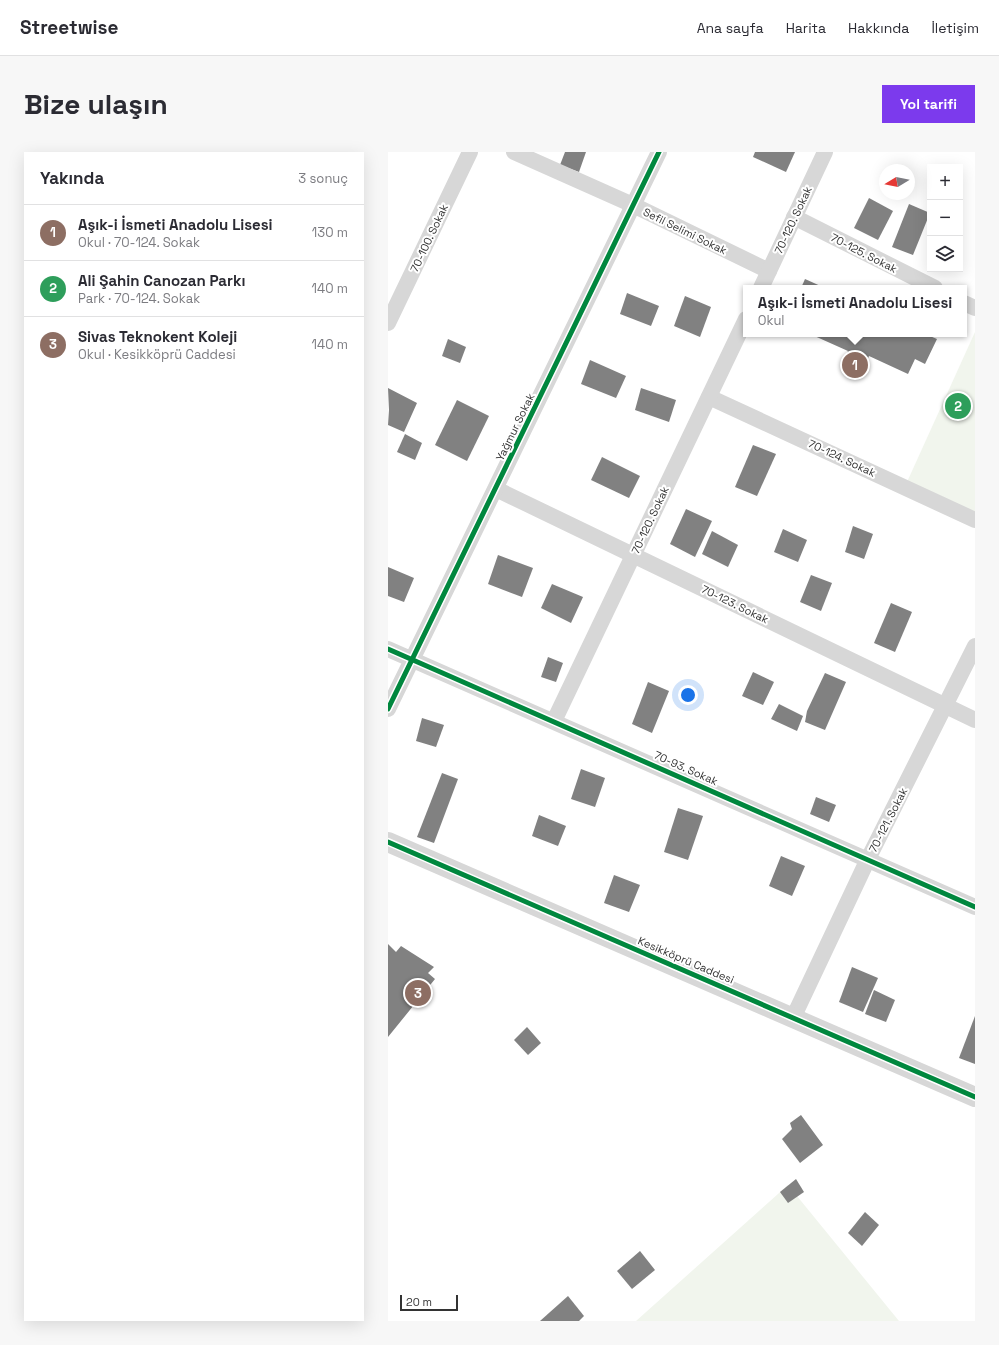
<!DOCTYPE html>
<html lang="tr">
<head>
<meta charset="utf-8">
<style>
	body { margin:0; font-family:"Space Grotesk",sans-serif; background:#f7f7f7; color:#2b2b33 }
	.controls { position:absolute; right:12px; top:12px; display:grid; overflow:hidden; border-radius:0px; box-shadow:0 4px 16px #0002 }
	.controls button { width:36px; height:36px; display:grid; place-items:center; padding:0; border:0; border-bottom:1px solid #e1e1e2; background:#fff; color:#2b2b33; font:20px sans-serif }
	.compass { position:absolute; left:491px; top:12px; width:36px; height:36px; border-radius:50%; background:#fff; box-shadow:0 4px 16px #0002; rotate:260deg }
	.scale { position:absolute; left:12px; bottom:10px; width:58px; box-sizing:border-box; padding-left:4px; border:2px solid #333; border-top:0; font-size:11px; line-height:14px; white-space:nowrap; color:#333; -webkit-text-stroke:3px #fff; paint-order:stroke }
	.you { position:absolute; left:300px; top:543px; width:14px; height:14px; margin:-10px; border:3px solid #fff; border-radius:50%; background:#1a73e8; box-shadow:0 0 0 6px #1a73e833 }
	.badge { display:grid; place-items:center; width:26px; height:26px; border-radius:50%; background:#7c3aed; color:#fff; font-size:13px; font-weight:700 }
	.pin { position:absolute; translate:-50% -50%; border:2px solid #fff; box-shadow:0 1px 4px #0006 }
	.popup { position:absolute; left:355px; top:133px; width:224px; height:52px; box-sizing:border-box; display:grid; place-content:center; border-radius:0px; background:#fff; filter:drop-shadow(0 1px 3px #0005); font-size:13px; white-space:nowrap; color:#7c7c81 }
	.popup b { font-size:15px; color:#2b2b33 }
	.popup::after { content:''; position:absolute; left:50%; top:100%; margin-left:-8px; border:8px solid transparent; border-top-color:#fff }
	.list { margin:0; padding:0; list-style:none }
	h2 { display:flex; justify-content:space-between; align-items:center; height:52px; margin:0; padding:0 16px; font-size:17px }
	h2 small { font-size:13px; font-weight:400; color:#7c7c81 }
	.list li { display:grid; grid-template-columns:26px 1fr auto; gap:12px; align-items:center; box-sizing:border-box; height:56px; padding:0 16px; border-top:1px solid #e1e1e2 }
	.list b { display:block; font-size:15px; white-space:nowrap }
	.list p { margin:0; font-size:13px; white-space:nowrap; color:#7c7c81 }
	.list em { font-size:13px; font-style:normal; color:#7c7c81 }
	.icon { flex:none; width:22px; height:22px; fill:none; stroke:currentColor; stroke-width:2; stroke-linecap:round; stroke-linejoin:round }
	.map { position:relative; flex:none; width:587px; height:1169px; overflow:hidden; border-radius:0px }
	header { display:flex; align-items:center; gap:24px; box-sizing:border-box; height:56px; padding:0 20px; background:#fff; border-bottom:1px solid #e1e1e2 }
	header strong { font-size:19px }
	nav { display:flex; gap:22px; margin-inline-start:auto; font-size:14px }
	.intro { display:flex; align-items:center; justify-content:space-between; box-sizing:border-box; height:96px; padding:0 24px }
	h1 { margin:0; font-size:28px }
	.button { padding:10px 18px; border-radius:0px; background:#7c3aed; color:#fff; font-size:14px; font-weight:700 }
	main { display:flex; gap:24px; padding:0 24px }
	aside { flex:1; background:#fff; border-radius:0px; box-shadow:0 4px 16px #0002 }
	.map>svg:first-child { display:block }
</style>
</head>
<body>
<header>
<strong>Streetwise</strong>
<nav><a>Ana sayfa</a><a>Harita</a><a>Hakkında</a><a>İletişim</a></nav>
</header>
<div class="intro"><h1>Bize ulaşın</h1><a class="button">Yol tarifi</a></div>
<main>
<aside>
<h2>Yakında<small>3 sonuç</small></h2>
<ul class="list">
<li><span class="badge" style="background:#8d6e63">1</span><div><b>Aşık-i İsmeti Anadolu Lisesi</b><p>Okul · 70-124. Sokak</p></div><em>130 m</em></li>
<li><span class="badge" style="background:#2e9e5b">2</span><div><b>Ali Şahin Canozan Parkı</b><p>Park · 70-124. Sokak</p></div><em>140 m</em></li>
<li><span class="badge" style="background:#8d6e63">3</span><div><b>Sivas Teknokent Koleji</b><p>Okul · Kesikköprü Caddesi</p></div><em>140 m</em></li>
</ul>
</aside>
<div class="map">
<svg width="587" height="1169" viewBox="0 0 587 1169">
	<rect width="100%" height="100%" fill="#fff"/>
	<!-- green -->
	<g fill="#f1f5ed">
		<polygon points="587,180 587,361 519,330"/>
		<polygon points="400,1033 511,1169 248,1169"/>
	</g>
	<!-- building -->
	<g fill="#818181">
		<polygon points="177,0 198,0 191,20 172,13"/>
		<polygon points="367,0 407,0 398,20 365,5"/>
		<polygon points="481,46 505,59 490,88 466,76"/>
		<polygon points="521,52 542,61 525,103 504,95"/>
		<polygon points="417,127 437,136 413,136"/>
		<polygon points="239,141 271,154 263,174 232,162"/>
		<polygon points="297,144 323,155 312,185 286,174"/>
		<polygon points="422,182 537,182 549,187 537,212 527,207 520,222 481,204 476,216 456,207 460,199"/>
		<polygon points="60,187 78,195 72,211 54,204"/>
		<polygon points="202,208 238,224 228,246 193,232"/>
		<polygon points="0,236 29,251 16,280 0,273 1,258"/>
		<polygon points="253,236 288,248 281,270 247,258"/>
		<polygon points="69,248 101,264 79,309 47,293"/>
		<polygon points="17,282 34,291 27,308 9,300"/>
		<polygon points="365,293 388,302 369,344 347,335"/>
		<polygon points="214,305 252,324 241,346 203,328"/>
		<polygon points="298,357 324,369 307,405 282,392"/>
		<polygon points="465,374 485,382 476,407 457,400"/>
		<polygon points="395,377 419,388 410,410 386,400"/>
		<polygon points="324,379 350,393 340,415 314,402"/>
		<polygon points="110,403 145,416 134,445 100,432"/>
		<polygon points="0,415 26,426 16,450 0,444"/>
		<polygon points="423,423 444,431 433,459 412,450"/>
		<polygon points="164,432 195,445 183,471 153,456"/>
		<polygon points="503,451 524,460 507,500 486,491"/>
		<polygon points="160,505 175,511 168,530 153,525"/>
		<polygon points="365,520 386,530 375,553 354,544"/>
		<polygon points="437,521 458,530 437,578 417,570 419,559"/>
		<polygon points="260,530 281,539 264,581 244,572"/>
		<polygon points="391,552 415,564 409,579 383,567"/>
		<polygon points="34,566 56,573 48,595 28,589"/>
		<polygon points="193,617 217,626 207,655 183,647"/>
		<polygon points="54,621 70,627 46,691 29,685"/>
		<polygon points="428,645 448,653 441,670 422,662"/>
		<polygon points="290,656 315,664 300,708 276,700"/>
		<polygon points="151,663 178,674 170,694 144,684"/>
		<polygon points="393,704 417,714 404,744 381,734"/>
		<polygon points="226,723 252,733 241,760 216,751"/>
		<polygon points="0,792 8,800 13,794 46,815 40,821 47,827 0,885"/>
		<polygon points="464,815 490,826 475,860 451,850"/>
		<polygon points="486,838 507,848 498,870 477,862"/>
		<polygon points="587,864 587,912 571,906"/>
		<polygon points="139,875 153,891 140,903 126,888"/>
		<polygon points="413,963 435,993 412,1011 394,987 404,977 402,971"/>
		<polygon points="408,1027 416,1040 400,1051 392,1040"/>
		<polygon points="477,1060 491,1073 474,1094 460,1081"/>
		<polygon points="252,1099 267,1118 244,1137 229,1119"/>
		<polygon points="180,1144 196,1164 191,1169 152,1169"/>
	</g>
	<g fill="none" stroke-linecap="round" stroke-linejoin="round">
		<!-- minor -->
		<g stroke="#d7d7d7" stroke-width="16">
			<polyline points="126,0 245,53 381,119"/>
			<polyline points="406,65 547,136"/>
			<polyline points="373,136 437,0"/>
			<polyline points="576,151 587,156"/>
			<polyline points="0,171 82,0"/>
			<polyline points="321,245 587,368"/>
			<polyline points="108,337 587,568"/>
			<polyline points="0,497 587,755"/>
			<polyline points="0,557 271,0"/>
			<polyline points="166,569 358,167"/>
			<polyline points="405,866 480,707 587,494"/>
		</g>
		<!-- tertiary -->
		<polyline stroke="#d7d7d7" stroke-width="20" points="0,690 587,945"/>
		<defs>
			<g id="cycleway">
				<polyline points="0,497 587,755"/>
				<polyline points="0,557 271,0"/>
				<polyline points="0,690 587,945"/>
			</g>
		</defs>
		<!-- cycleway casing -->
		<use href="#cycleway" stroke="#fff" stroke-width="8"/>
		<!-- cycleway -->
		<use href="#cycleway" stroke="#00873e" stroke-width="5"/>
	</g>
	<g text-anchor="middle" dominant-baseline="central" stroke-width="4" stroke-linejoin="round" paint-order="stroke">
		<!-- street labels -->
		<g font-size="11" fill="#333" stroke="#fff">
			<text transform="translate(405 68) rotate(-65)">70-120. Sokak</text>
			<text transform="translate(297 79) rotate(26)">Sefil Selimi Sokak</text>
			<text transform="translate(41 86) rotate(-65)">70-100. Sokak</text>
			<text transform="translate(476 101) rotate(27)">70-125. Sokak</text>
			<text transform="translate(127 275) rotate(-64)">Yağmur Sokak</text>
			<text transform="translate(454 306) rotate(25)">70-124. Sokak</text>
			<text transform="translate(262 368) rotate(-65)">70-120. Sokak</text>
			<text transform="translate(347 452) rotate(26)">70-123. Sokak</text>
			<text transform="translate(298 616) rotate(24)">70-93. Sokak</text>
			<text transform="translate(500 668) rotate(-63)">70-121. Sokak</text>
			<text transform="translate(298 808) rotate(23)">Kesikköprü Caddesi</text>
		</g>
	</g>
</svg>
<div class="controls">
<button>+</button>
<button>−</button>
<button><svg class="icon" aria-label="layers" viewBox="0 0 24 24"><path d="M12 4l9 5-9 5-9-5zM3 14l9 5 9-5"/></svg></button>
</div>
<svg class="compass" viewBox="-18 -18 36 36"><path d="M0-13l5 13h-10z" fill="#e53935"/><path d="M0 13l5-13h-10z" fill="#7c7c81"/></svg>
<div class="scale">20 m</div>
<div class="you"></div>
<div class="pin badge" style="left:467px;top:213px;background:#8d6e63">1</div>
<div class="popup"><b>Aşık-i İsmeti Anadolu Lisesi</b>Okul</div>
<div class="pin badge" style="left:570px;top:254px;background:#2e9e5b">2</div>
<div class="pin badge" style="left:30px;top:841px;background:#8d6e63">3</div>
</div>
</main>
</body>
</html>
